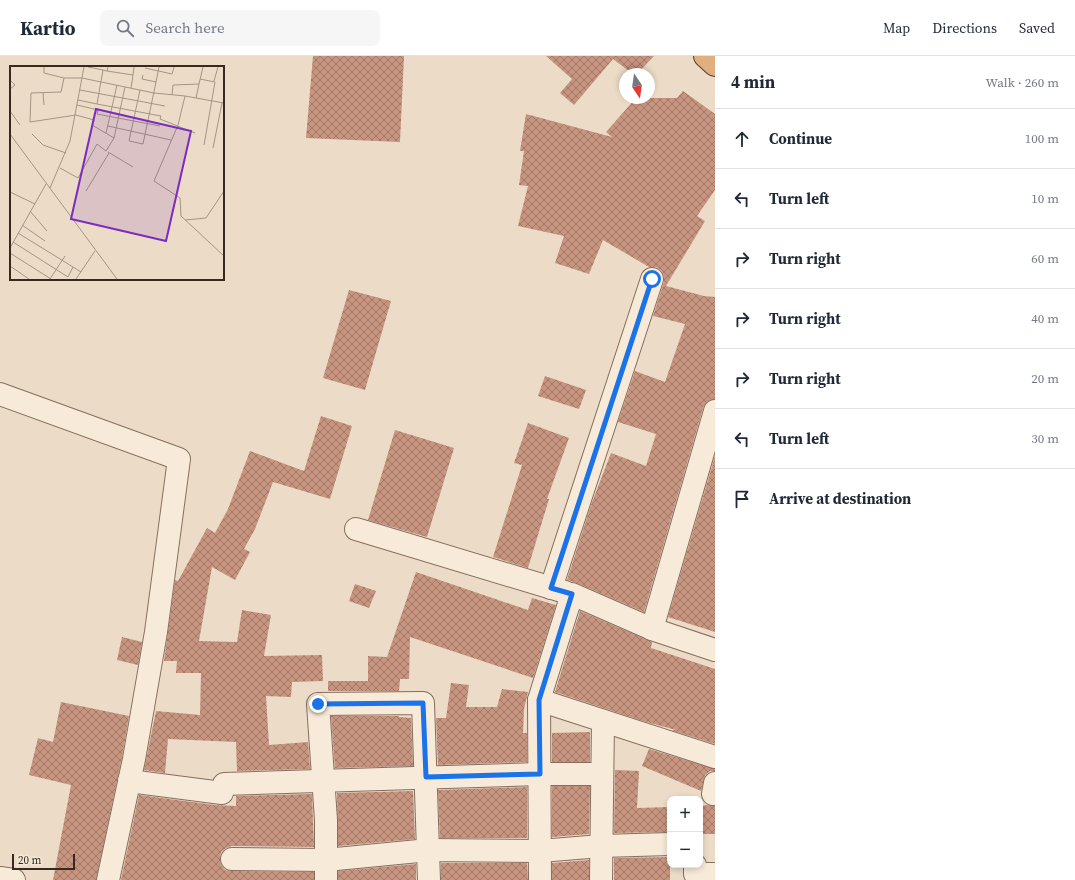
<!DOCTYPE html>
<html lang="en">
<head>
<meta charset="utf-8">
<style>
	body { margin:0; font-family:"Source Serif 4",serif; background:#f6f6f7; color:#1f2937 }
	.controls { position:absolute; right:12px; bottom:12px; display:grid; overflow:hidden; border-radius:8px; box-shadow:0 2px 6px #0003 }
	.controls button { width:36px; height:36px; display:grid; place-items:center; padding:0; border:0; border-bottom:1px solid #e0e1e3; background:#fff; color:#1f2937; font:20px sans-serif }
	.compass { position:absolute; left:619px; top:12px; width:36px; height:36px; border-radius:50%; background:#fff; box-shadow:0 2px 6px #0003; rotate:167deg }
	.scale { position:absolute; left:12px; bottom:10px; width:63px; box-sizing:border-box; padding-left:4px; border:2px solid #372820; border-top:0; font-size:11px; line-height:14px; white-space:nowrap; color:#372820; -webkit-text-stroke:3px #f3e7d6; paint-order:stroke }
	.stop { position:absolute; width:12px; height:12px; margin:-9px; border:3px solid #1a73e8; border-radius:50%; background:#fff }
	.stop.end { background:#1a73e8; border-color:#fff; box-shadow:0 1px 4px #0008 }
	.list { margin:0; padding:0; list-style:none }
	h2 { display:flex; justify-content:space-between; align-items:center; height:52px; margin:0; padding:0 16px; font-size:17px }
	h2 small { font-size:13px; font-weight:400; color:#747a83 }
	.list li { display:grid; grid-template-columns:26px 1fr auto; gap:12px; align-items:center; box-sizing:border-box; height:60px; padding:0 16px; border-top:1px solid #e0e1e3 }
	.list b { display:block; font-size:15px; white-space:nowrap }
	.list em { font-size:13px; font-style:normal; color:#747a83 }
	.icon { flex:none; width:22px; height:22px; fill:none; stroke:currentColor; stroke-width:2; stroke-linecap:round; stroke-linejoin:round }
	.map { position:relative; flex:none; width:715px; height:824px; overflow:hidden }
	header { display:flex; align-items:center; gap:24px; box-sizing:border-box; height:56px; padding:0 20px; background:#fff; border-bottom:1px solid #e0e1e3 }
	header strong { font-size:19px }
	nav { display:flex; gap:22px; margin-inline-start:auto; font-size:14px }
	.search { width:280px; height:36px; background:#f6f6f7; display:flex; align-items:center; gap:10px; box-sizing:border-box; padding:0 14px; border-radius:8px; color:#747a83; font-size:15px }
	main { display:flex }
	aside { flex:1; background:#fff }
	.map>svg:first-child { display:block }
</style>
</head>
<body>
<header>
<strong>Kartio</strong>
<div class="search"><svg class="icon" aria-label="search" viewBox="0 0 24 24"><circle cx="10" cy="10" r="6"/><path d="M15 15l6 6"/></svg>Search here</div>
<nav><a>Map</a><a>Directions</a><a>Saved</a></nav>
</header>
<main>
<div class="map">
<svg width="715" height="824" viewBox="0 0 715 824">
	<defs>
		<pattern id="building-cross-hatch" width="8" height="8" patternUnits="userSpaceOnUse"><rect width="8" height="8" fill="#c7947f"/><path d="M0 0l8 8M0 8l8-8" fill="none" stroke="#a27968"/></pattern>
	</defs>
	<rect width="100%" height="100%" fill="#ecdcc7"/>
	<!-- building -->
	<g fill="url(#building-cross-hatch)">
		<polygon points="313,0 404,0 400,86 306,82"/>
		<polygon points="546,0 654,0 637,18 633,18 613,3 574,49 560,37 572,23"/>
		<polygon points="683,35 715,58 715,134 697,160 705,165 666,230 704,240 715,241 715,343 707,346 703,352 644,556 577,527 567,524 591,449 611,397 646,410 656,378 618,366 635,315 665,326 685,268 653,260 664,226 664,220 661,214 656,211 649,211 603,184 589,218 555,207 564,180 518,170 528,130 519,129 524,95 520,95 526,58 612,81 606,76 636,42 677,42"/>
		<polygon points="349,234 391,245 365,334 323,322"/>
		<polygon points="545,320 586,334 579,353 538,340"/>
		<polygon points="321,360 352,370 330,443 273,426 255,473 244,493 250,496 235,524 212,511 199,585 237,586 242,554 271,559 264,600 322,599 323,625 292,626 291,641 266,640 269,689 308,686 310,713 237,715 236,686 168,683 165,717 144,714 156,655 200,659 201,617 176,617 177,605 164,605 175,524 178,525 207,472 215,477 228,453 250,395 304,415"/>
		<polygon points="528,367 569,382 547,443 549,443 528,512 493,501 522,409 514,407"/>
		<polygon points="395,374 454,392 427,481 368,464"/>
		<polygon points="715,400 715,576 668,561"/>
		<polygon points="416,516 528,554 532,542 556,549 533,622 410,581 409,623 400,623 399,635 328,635 328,625 368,625 368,600 387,601"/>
		<polygon points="355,528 376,535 369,552 349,545"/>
		<polygon points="580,555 652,586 651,592 715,613 715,688 671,674 676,674 643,665 555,636"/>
		<polygon points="122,581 142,586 138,609 117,604"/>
		<polygon points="451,627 469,629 466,651 497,651 502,633 528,636 524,653 523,677 527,677 527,706 438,709 436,662 446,662"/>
		<polygon points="61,646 129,660 122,701 96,824 53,824 71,729 29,719 38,682 53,686"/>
		<polygon points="331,660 399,660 399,661 411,662 413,710 335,712"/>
		<polygon points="590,676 590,706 552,706 552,677"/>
		<polygon points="649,693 715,713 715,715 710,715 705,719 701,735 642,710"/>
		<polygon points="615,714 639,715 637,752 670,751 670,776 614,777"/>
		<polygon points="552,730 590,730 589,778 552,781"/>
		<polygon points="527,731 527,782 440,782 438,734"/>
		<polygon points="413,735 415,783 338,790 337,737"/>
		<polygon points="312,738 314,791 232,790 226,792 221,796 220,803 221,809 225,814 231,815 314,816 314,824 121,824 139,739 215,749 236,750 236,740"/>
		<polygon points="708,749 715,750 715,778 700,778 700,750"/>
		<polygon points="670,801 670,824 614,824 614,802"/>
		<polygon points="589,804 589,824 552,824 552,807"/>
		<polygon points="441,807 527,807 528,824 441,824"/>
		<polygon points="416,808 416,824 338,824 338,815"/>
	</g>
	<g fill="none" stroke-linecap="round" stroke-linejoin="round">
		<defs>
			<g id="minor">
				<polyline points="0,338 179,403 156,576 134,703 108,824"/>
				<polyline points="356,473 565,536"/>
				<polyline points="551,532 652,223"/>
				<polyline points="652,573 715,594"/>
				<polyline points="539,644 715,701"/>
				<polyline points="129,725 222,737 224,728 540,718 602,718"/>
				<polyline points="715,727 713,738 715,738"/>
				<polyline points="232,803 326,804 429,794 540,795 601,790 670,788"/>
				<polyline points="695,809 695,818 715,818"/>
				<polyline points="0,822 14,824"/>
				<polyline points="326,824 326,764 318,648 423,647 429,824"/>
				<polyline points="540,824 539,644 572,538 652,573 715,355"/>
				<polyline points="601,824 603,665"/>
			</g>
			<polyline id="trunk" points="705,0 715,9"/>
		</defs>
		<!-- minor casing -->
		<use href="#minor" stroke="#866e5d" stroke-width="24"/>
		<!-- trunk casing -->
		<use href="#trunk" stroke="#543d31" stroke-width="24"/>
		<!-- minor -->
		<use href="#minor" stroke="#f7ead9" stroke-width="22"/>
		<!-- trunk -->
		<use href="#trunk" stroke="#e0ae7f" stroke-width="22"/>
	</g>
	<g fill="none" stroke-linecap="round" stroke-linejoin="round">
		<!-- route -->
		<polyline stroke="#1a73e8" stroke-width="5" points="318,648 423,647 426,721 540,718 539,644 572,538 551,532 652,223"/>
	</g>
	<!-- overview -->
	<g transform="translate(10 10)">
		<rect width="214" height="214" fill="#ecdcc7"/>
		<path fill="none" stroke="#a49484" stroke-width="1" d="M34,1v6l20,5M78,1l15,3M135,2l27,6 2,-7M97,5l26,4 1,-8M190,13l15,3 -11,63M0,14l5,5 -5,4M204,15l4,-14M146,16l3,-15M121,22l2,-13M70,24l85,16M130,24l-11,51 14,3 13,-62 -14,-3 1,-4M33,27l1,12M162,29l1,-10 26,-1 4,-17M175,30l39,7M186,32l3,-14M68,34l19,4 6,-34 4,1 1,-4M87,38l64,12 -1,3 35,14M67,39l21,5 -1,4 63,12M0,45l10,14M98,60l63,14M96,67l11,-48M0,68l107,145M22,68l11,11 23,8M104,72l-22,-13 2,-5 -18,-5 -46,7 1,-29 30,-1 3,-14h18l72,15 31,3 -7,29 -24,56 26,17 1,18 43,40M203,82l9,-45M98,86l25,15M50,102l18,10 19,-34 9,7 8,-13 11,-51M40,122l20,-47 14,-74M76,125l23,-38M0,126l25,12M20,145l17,20M175,154l21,-2 18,-27M12,159l23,16M8,167l55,34M3,176l55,35 5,-10 8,5M0,182l36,-64M0,187l41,26M0,200l19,13M40,213l15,-23M66,213l19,-28"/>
		<path fill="#7b2cbf" fill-opacity="0.15" stroke="#7b2cbf" stroke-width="2" d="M86,43l95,22 -25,110 -95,-22z"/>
		<rect width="214" height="214" fill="none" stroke="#372820" stroke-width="2"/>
	</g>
</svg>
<div class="controls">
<button>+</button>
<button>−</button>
</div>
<svg class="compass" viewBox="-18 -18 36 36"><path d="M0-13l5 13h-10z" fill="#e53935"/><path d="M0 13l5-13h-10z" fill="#747a83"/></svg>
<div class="scale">20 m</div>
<div class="stop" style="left:652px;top:223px"></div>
<div class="stop end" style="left:318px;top:648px"></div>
</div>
<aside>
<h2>4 min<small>Walk · 260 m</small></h2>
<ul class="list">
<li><svg class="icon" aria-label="ahead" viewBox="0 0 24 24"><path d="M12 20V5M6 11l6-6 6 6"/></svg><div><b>Continue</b></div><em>100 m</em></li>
<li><svg class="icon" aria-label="left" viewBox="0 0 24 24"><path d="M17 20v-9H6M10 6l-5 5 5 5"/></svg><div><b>Turn left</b></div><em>10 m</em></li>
<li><svg class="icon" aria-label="right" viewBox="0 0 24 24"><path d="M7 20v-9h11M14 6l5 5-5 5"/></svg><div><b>Turn right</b></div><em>60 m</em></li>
<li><svg class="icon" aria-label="right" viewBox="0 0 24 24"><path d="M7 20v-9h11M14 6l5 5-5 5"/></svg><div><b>Turn right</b></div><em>40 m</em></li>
<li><svg class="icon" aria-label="right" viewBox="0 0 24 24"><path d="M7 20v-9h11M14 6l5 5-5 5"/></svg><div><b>Turn right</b></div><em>20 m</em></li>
<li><svg class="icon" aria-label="left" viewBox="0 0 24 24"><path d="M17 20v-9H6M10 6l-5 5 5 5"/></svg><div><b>Turn left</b></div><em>30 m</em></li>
<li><svg class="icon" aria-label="arrive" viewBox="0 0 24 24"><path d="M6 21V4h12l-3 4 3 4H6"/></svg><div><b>Arrive at destination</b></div></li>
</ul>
</aside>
</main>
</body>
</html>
